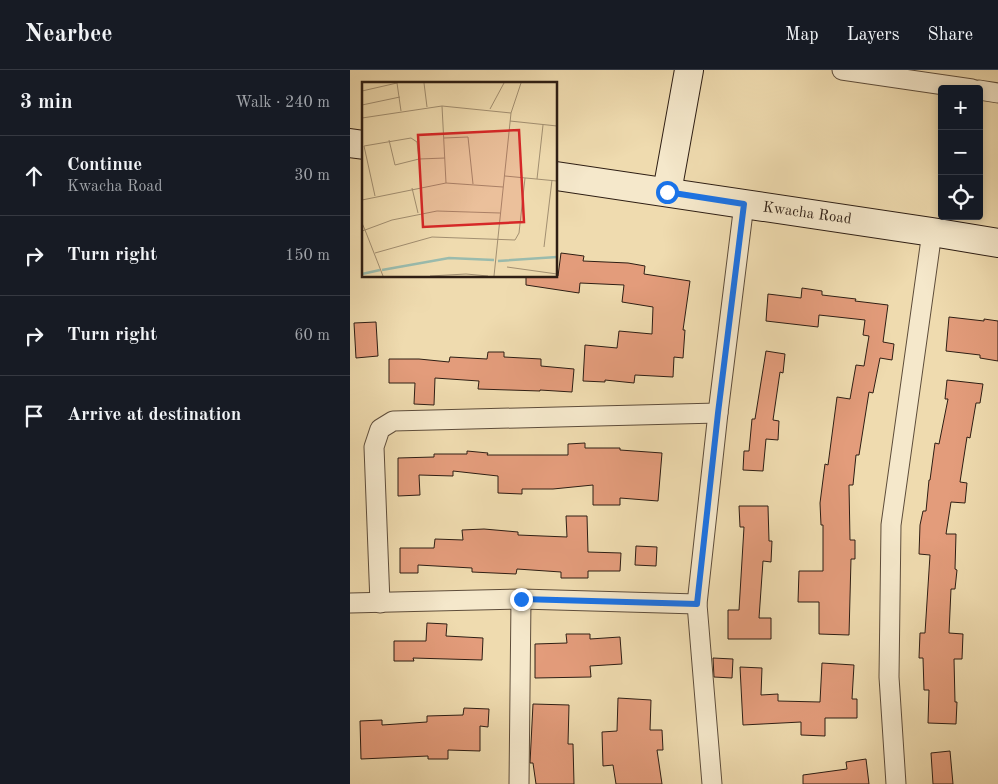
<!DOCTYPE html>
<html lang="en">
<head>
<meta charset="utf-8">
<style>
	body { margin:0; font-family:"Old Standard TT",serif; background:#242831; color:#f1f3f6 }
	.controls { position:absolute; right:15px; top:15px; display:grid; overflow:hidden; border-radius:5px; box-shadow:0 2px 8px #0003 }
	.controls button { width:45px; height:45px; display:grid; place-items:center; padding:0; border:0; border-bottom:1px solid #363941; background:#171b24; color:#f1f3f6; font:25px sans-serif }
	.stop { position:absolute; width:15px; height:15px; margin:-11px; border:4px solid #1a73e8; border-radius:50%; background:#fff }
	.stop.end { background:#1a73e8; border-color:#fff; box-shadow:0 1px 5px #0008 }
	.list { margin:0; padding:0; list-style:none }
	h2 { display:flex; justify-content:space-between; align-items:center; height:65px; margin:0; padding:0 20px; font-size:21px }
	h2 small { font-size:16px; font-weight:400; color:#9ea1a6 }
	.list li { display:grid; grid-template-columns:32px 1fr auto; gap:15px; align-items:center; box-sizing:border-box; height:80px; padding:0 20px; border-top:1px solid #363941 }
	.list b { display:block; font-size:19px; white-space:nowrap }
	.list p { margin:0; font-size:16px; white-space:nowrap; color:#9ea1a6 }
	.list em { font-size:16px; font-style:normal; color:#9ea1a6 }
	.icon { flex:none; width:28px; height:28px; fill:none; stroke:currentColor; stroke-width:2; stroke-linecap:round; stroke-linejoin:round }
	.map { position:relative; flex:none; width:648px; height:714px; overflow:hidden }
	header { display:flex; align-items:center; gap:30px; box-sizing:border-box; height:70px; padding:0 25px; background:#171b24; border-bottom:1px solid #363941 }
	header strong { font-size:24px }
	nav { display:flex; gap:28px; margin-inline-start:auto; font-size:18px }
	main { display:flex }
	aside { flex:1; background:#171b24 }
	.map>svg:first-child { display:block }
</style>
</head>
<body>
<header>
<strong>Nearbee</strong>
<nav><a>Map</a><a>Layers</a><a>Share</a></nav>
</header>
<main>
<aside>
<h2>3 min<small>Walk · 240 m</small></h2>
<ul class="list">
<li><svg class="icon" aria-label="ahead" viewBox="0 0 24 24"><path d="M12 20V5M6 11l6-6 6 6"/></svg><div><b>Continue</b><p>Kwacha Road</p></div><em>30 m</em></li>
<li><svg class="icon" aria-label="right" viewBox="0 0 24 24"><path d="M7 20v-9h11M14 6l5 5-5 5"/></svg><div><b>Turn right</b></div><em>150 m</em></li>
<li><svg class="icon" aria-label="right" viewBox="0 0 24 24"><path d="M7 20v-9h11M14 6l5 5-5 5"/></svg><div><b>Turn right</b></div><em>60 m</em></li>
<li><svg class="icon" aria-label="arrive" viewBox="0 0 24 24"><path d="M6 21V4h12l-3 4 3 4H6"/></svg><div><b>Arrive at destination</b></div></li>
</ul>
</aside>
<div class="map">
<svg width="648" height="714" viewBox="0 0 648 714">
	<rect width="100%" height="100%" fill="#efdbaf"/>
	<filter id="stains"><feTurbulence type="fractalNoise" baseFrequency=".004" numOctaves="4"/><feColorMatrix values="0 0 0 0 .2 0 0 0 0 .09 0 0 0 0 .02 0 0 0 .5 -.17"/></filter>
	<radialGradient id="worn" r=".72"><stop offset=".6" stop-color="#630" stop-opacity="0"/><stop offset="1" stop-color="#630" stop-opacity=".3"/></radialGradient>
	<!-- building -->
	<g fill="#e39c7b" stroke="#2e1e14">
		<polygon points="211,183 234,186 233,191 278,193 295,196 294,204 340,211 333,260 335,260 333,288 324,287 323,307 285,305 284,313 255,310 255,312 233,311 235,275 267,278 269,261 302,264 303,237 272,232 274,215 230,213 229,223 176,215 176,206 208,206"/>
		<polygon points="452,218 472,221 472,225 506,229 505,231 538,235 533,272 544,274 542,290 530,288 523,323 519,322 509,385 506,385 503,415 499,415 500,470 505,470 505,489 501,489 499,565 469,564 469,532 448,532 449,501 473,501 473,455 471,455 470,433 475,394 478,395 487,327 500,329 506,295 514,296 519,266 513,265 515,250 469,245 468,257 416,251 418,224 451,228"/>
		<polygon points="599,247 634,251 634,249 648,251 648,291 630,288 630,285 596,281"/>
		<polygon points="26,252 28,286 6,288 4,253"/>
		<polygon points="416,281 435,284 433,303 430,302 423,350 429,351 428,370 416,369 413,401 393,400 394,381 399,381 402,349 405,349"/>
		<polygon points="138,282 154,282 154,287 191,289 191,296 224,299 222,322 190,320 190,321 128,319 129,311 85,308 84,335 64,334 65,313 39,313 39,289 69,289 99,292 100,287 137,289"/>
		<polygon points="597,310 633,314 630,333 626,333 620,368 617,367 610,412 617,413 615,433 601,432 596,464 606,464 605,499 607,500 605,519 601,519 599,563 613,564 612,589 604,589 605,632 607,632 606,654 578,653 579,620 574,620 573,588 569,588 570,563 575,563 580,485 569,484 570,455 573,441 576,441 579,410 580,410 585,373 589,374 598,329 595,329"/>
		<polygon points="235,373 235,378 270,378 270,380 312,383 308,431 270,428 270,435 243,435 243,415 203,419 172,419 172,424 148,423 148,406 103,401 103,406 69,405 70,425 48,426 48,388 84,387 84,384 117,384 117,381 138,383 137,385 218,385 218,374"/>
		<polygon points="389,436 418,436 419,471 422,471 421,492 413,491 409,548 421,548 421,569 378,569 378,540 389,540 394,457 390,457"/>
		<polygon points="216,446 237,446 238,482 271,483 270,501 238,501 238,508 211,508 211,502 167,499 166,504 122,502 122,498 68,495 68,503 50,503 50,478 84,478 85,469 113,470 112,460 134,459 168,462 168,465 217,467"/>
		<polygon points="286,476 307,477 306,496 285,495"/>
		<polygon points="77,553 97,554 96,566 133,568 132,590 63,588 64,591 44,591 44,571 76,571"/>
		<polygon points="216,564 240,564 240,569 270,567 272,594 240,596 241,607 185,608 185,574 217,573"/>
		<polygon points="363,588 383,589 382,608 364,607"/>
		<polygon points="472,593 504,595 502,629 507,629 507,648 475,648 475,666 451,665 451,652 393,655 390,597 412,598 411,625 428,624 428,631 470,632"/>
		<polygon points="268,628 301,630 300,660 312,660 313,680 307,680 312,714 266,714 263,695 253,696 252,662 267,661"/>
		<polygon points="183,634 219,635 218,674 223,674 224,714 186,714 183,693 180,693"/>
		<polygon points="114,638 139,639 138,657 130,656 130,681 98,680 98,689 78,689 78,686 11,689 10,651 32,650 32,655 77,652 77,646 113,645"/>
		<polygon points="600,681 603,714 583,714 581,683"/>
		<polygon points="516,689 519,714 453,714 453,705 497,699 496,692"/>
	</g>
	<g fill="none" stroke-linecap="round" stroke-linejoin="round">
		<defs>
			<g id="street">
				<polyline points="492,0 622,19"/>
				<polyline points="629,20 648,23"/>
				<polyline points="0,533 171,529 347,534"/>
				<polyline points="30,533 24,377 30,359 43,351 368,343"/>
				<polyline points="169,714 171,529"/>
				<polyline points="362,714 347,534 368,343 394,134"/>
				<polyline points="546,714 539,607 541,455 582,162"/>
			</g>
			<g id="secondary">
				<polyline points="0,73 14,75"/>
				<polyline points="206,106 582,162 648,173"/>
				<polyline points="317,122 339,0"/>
			</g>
		</defs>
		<!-- street casing -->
		<use href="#street" stroke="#5e4d3b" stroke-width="21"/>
		<!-- secondary casing -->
		<use href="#secondary" stroke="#2e1e14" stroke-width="30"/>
		<!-- street -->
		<use href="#street" stroke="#f5e8cb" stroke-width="19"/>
		<!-- secondary -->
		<use href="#secondary" stroke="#f5e8cb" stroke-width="28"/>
	</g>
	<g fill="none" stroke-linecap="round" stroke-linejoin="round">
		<!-- route -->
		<polyline stroke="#1a73e8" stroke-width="6" points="171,529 347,534 368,343 394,134 317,122"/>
	</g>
	<g text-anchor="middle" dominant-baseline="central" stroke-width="4.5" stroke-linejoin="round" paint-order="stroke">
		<!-- street labels -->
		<g font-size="15" fill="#2e1e14" stroke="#f5e8cb">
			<text transform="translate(457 144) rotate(8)">Kwacha Road</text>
		</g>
	</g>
	<!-- overview -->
	<g transform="translate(12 12)">
		<rect width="195" height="195" fill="#efdbaf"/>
		<path fill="none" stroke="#9abbad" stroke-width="2.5" d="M136,179l59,-4M20,188l67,-12 45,2M0,192l18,-4"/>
		<path fill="none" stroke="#a28f71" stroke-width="1" d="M35,1l4,28M62,1l3,24M0,9l35,-8M0,23l38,-8M80,24l4,77M128,27l14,-26M149,31l10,-30M0,36l80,-12 69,7 -17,163M148,39l47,5M82,56l24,-1 5,47M27,58l6,25 24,-6 26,-1M143,94l52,5M175,97l6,-54M50,106l6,25M13,114l-11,-50 47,-8 6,4 2,17M0,118l84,-17 57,4M0,141l3,7 27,-10 45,-9 63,2M0,149l3,-1 18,46M182,165l8,-67M13,171l57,-16 83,3 4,-7 6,-55M145,185l50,7M68,194l36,-2 22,2"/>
		<path fill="#d62828" fill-opacity="0.15" stroke="#d62828" stroke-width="2.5" d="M157,48l5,92 -101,5 -5,-92z"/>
		<rect width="195" height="195" fill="none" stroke="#2e1e14" stroke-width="2.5"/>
	</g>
	<rect width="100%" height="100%" filter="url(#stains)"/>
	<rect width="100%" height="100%" fill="url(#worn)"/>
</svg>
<div class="controls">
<button>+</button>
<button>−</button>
<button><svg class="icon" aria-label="locate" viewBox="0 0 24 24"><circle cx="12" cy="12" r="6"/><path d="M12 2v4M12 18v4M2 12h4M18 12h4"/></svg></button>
</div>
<div class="stop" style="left:317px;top:122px"></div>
<div class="stop end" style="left:171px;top:529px"></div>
</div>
</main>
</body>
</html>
